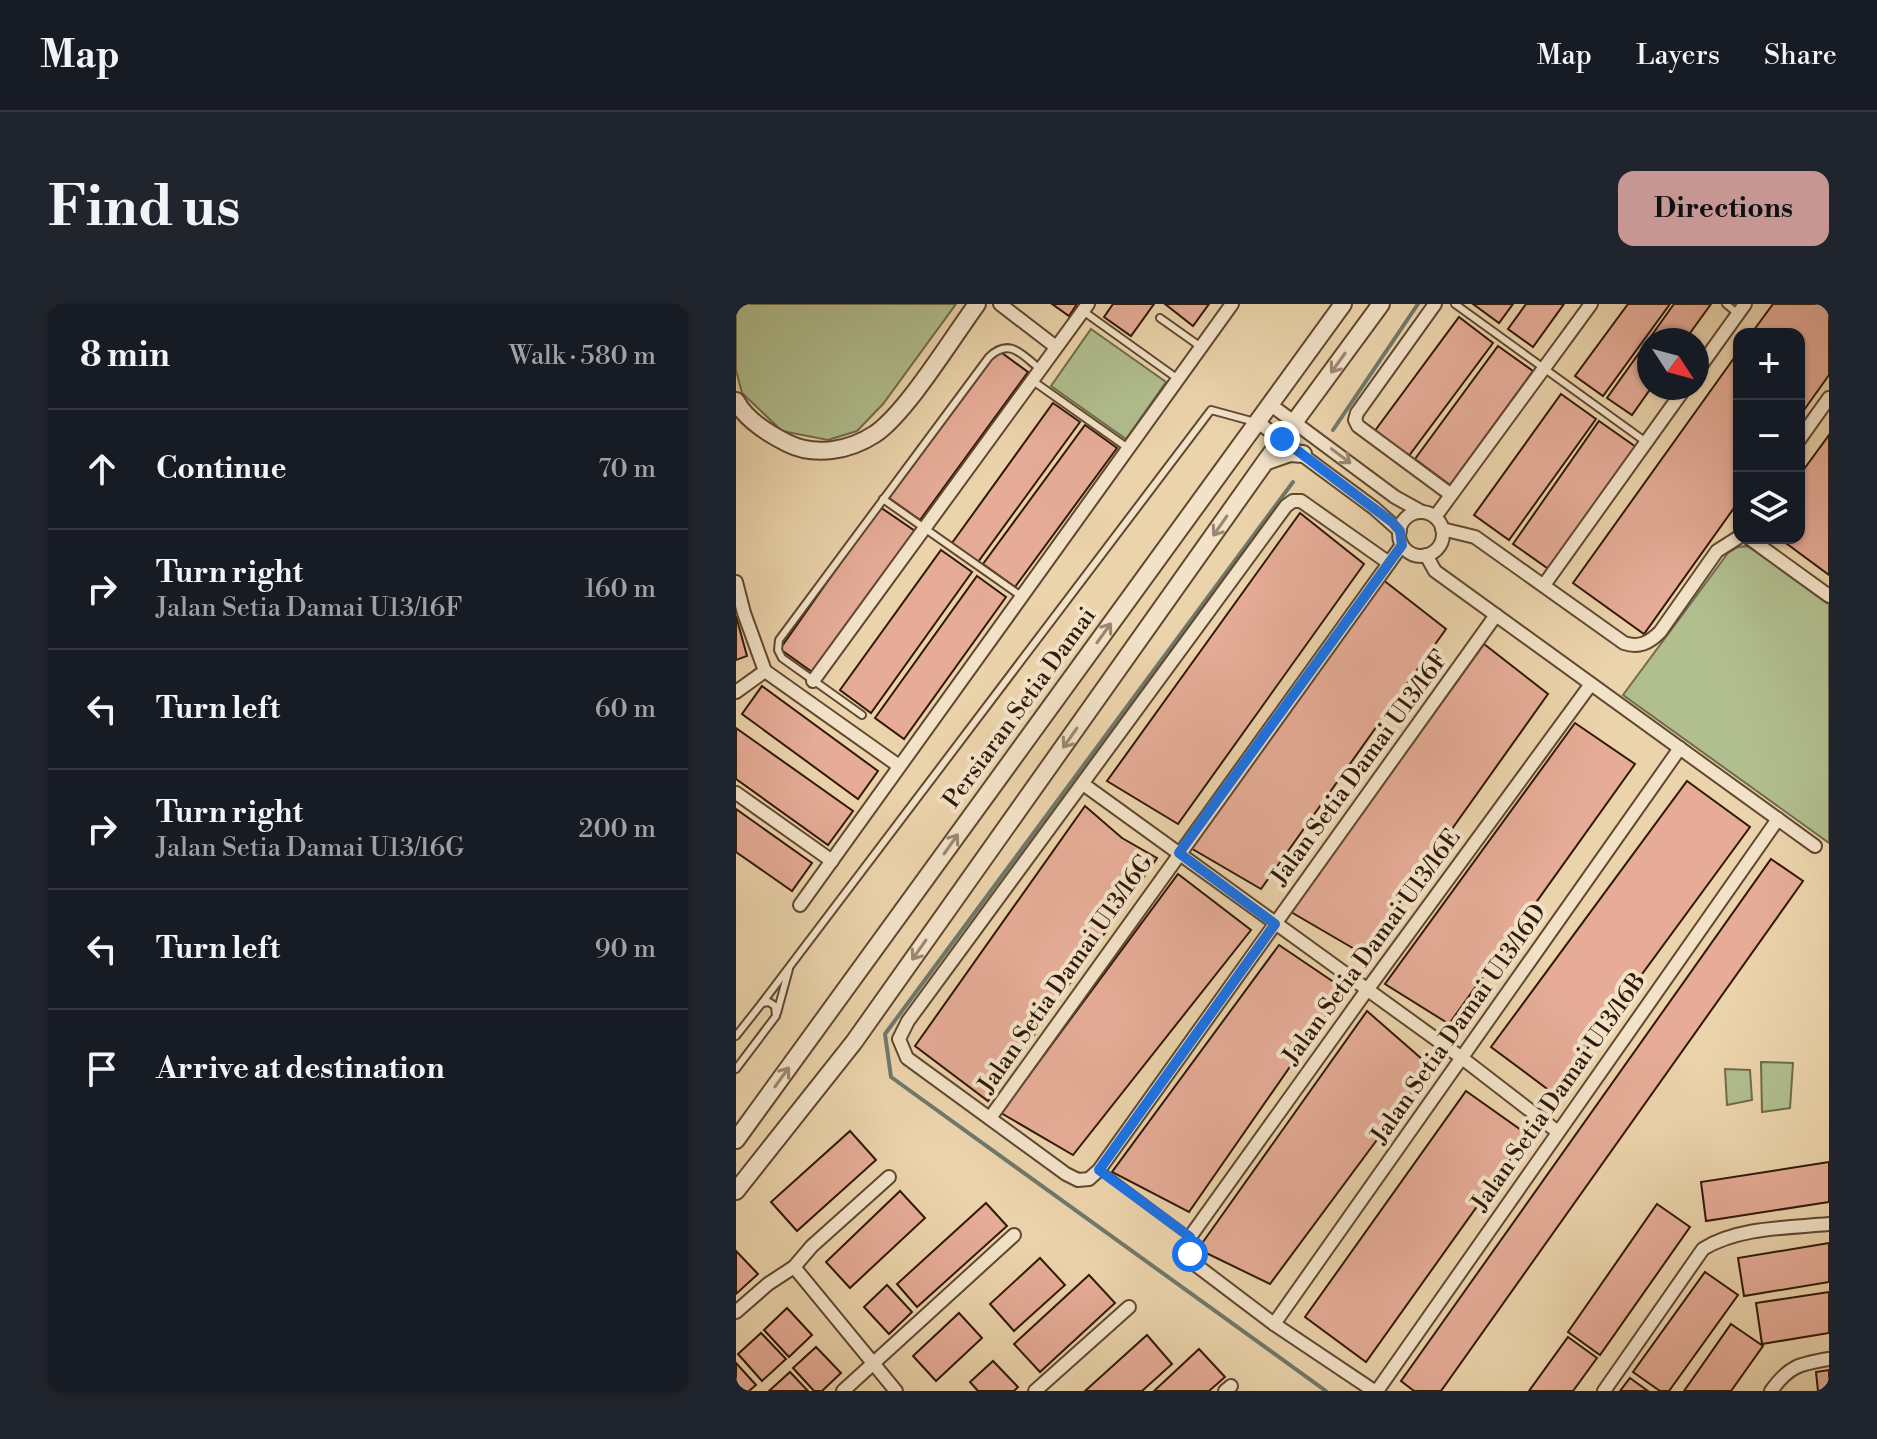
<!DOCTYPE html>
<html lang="en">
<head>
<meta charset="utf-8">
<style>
	body { margin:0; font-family:"Libre Bodoni",serif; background:#20242c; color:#f1f3f6 }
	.controls { position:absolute; right:24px; top:24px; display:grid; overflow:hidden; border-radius:16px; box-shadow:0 2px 6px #0004 }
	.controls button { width:72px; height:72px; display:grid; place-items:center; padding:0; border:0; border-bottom:2px solid #363941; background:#171b24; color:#f1f3f6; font:40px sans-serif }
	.compass { position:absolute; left:901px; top:24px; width:72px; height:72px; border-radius:50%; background:#171b24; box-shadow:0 2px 6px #0004; rotate:126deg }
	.stop { position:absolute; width:24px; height:24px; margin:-18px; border:6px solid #1a73e8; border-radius:50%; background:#fff }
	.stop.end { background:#1a73e8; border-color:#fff; box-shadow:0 2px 8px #0008 }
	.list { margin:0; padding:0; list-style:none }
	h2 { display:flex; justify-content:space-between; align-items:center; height:104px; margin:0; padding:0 32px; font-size:34px }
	h2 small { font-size:26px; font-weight:400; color:#9ea1a6 }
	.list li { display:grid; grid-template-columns:52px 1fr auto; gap:24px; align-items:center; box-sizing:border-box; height:120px; padding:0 32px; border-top:2px solid #363941 }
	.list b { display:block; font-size:30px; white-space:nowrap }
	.list p { margin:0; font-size:26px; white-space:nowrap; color:#9ea1a6 }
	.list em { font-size:26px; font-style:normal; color:#9ea1a6 }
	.icon { flex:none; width:44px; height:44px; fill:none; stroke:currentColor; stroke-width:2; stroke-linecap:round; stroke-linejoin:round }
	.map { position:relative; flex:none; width:1093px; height:1087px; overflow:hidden; border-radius:16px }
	header { display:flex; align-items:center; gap:48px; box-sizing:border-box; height:112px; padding:0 40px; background:#171b24; border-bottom:2px solid #363941 }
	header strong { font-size:38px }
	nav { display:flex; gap:44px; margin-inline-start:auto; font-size:28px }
	.intro { display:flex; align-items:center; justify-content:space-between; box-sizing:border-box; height:192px; padding:0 48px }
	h1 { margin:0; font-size:56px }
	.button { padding:20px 36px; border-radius:16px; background:#c59692; color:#111; font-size:28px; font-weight:700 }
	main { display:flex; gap:48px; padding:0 48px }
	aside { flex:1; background:#171b24; border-radius:16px; box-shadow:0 2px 6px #0004 }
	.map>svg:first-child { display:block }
</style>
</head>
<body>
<header>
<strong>Map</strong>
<nav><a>Map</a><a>Layers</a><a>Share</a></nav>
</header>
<div class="intro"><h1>Find us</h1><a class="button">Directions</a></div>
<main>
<aside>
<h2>8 min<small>Walk · 580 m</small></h2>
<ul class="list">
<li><svg class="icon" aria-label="ahead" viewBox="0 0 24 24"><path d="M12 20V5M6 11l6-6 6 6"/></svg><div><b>Continue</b></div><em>70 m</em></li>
<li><svg class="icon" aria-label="right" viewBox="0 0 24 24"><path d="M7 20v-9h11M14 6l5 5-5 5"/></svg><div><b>Turn right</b><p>Jalan Setia Damai U13/16F</p></div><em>160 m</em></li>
<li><svg class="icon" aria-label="left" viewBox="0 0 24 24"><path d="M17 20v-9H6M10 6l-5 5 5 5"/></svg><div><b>Turn left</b></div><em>60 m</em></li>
<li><svg class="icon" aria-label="right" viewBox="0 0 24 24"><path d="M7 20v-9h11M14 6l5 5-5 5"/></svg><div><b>Turn right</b><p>Jalan Setia Damai U13/16G</p></div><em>200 m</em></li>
<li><svg class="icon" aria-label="left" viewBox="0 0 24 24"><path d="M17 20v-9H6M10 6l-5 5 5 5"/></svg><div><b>Turn left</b></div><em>90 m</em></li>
<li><svg class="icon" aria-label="arrive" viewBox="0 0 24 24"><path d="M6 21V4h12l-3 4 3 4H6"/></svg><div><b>Arrive at destination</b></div></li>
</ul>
</aside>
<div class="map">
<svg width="1093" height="1087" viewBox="0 0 1093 1087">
	<rect width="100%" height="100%" fill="#ebd3ab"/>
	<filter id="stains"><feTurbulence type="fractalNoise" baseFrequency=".0025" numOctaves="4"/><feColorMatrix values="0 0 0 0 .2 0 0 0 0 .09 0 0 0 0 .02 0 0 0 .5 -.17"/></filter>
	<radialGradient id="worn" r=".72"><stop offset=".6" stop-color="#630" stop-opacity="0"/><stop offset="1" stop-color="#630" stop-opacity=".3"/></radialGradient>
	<!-- green -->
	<g fill="#b1be8e" stroke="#716c4a" stroke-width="2">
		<polygon points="0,0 220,0 147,100 121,127 92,136 46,127 6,89 0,66"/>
		<polygon points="355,25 430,78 390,135 315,82"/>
		<polygon points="1012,242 1093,300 1093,539 887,391 992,249 1002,243"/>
		<polygon points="1025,758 1057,759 1054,804 1026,808"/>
		<polygon points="989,765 1014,766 1016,796 991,801"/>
	</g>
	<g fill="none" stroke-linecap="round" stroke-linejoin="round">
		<!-- stream -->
		<g stroke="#6f786b" stroke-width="4">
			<polyline points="597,126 682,0"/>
			<polyline points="557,178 149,730 155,773 590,1087"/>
		</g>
	</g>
	<!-- building -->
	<g fill="#e6ac97" stroke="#311907" stroke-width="2">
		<polygon points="316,0 341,0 333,12"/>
		<polygon points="377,0 418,0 395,32 368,13"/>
		<polygon points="429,0 473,0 457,22"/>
		<polygon points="737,0 777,0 763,19"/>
		<polygon points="790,0 828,0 797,43 772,25"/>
		<polygon points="892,0 934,0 867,92 839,72"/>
		<polygon points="938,0 975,0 949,36 913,36 913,84 915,84 896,111 871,94"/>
		<polygon points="1037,0 1093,0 1093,71 1063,113 1063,30 1015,30"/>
		<polygon points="723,13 757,39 672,153 638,128"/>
		<polygon points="762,42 797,67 714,181 679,155"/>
		<polygon points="262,46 292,68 184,216 153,194"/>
		<polygon points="1003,47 1003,197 908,330 837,279"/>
		<polygon points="825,90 860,115 773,236 738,211"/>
		<polygon points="317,99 344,118 242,258 216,239"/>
		<polygon points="863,117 900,143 814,266 777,240"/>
		<polygon points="349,121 381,144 279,283 247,260"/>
		<polygon points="1093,131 1093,271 1043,234 1063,234 1063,172"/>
		<polygon points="144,203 179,227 79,370 44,345"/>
		<polygon points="564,209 628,260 442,520 371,477"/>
		<polygon points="205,246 236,268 135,409 104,386"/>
		<polygon points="241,272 270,293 168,435 139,414"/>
		<polygon points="646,275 710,325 525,585 453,543"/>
		<polygon points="0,312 11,352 0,356"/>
		<polygon points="748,340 812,390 627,650 555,608"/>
		<polygon points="26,382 142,467 122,495 6,410"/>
		<polygon points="839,419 899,460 713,720 649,680"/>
		<polygon points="0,424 117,507 92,541 0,475"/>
		<polygon points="951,477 1014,523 818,790 755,743"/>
		<polygon points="349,502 386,534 421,554 252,797 179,742"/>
		<polygon points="0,505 76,559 56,587 0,548"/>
		<polygon points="1035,555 1067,577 705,1087 678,1087 665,1077"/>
		<polygon points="442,570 515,626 337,851 265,809"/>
		<polygon points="543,641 608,685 453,908 376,868"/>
		<polygon points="631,707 695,763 534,980 462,945"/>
		<polygon points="730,787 792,831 630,1058 569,1013"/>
		<polygon points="114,827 140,856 61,927 35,898"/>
		<polygon points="1093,858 1093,898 970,917 965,878"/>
		<polygon points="164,887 189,914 114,984 90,958"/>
		<polygon points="250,899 271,922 181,1003 161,980"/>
		<polygon points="921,900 954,923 864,1051 832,1028"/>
		<polygon points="1093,939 1093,978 1008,992 1002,954"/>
		<polygon points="0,947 22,970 0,990"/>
		<polygon points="304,954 329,981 278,1027 254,1000"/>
		<polygon points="969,968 1002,991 933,1087 924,1087 897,1068"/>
		<polygon points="353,971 379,999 304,1068 278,1040"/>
		<polygon points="151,981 176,1008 153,1030 128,1003"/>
		<polygon points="1093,988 1093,1029 1026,1040 1020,999"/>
		<polygon points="51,1004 76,1031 53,1053 28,1026"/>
		<polygon points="223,1009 246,1034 200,1077 177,1052"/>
		<polygon points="995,1020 1027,1042 995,1087 948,1087"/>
		<polygon points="25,1029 50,1055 26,1077 2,1050"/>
		<polygon points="411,1031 436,1060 406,1087 349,1087"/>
		<polygon points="832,1033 861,1054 837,1087 793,1087"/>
		<polygon points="80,1043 105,1069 86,1087 78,1087 57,1064"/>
		<polygon points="463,1045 489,1073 473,1087 418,1087"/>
		<polygon points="257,1057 282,1083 278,1087 242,1087 234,1078"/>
		<polygon points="0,1059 20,1081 13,1087 0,1087"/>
		<polygon points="1093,1066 1093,1087 1082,1087 1080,1068"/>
		<polygon points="54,1068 72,1087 33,1087"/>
		<polygon points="894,1074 912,1087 884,1087"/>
	</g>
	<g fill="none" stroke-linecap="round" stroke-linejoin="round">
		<defs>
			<g id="service">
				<polyline points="719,0 910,138"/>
				<polyline points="990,0 1002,10"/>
				<polyline points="347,7 442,75"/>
				<polyline points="424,14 465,43"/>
				<polyline points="297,77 392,144"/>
				<polyline points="147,195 285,292"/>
				<path d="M126,411l-80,-57 -4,-8 1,-10 210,-283c21,-20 33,-2 51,12"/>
				<polyline points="26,699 475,106 519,118"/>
				<polyline points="41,709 53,665"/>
				<polyline points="0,732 26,699 33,698 39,702 40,712 0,765"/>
				<polyline points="364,866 454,933"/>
			</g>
			<g id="minor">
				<polyline points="264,0 320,43"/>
				<polyline points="699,0 621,109 619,116 622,122 714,190"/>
				<polyline points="961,67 1009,0"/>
				<polyline points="535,101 659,193 686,208"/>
				<polyline points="523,119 638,204 664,227"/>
				<polyline points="1063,136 1093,94"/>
				<circle cx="685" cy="230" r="22"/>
				<polyline points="699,213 855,0"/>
				<path d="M706,225l33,8 149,106c15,5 25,0 36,-11l57,-81 22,-14"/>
				<polyline points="1013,234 1093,292"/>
				<polyline points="690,251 699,267 1079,542"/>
				<polyline points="653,259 565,197 557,197 550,202 172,717 163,735 171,754 330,870 342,876 353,875 363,866 760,311"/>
				<polyline points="0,278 8,309 29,367 163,462"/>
				<polyline points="808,281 949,84"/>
				<polyline points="77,377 352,0"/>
				<polyline points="0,388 29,367"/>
				<polyline points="347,480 726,754 822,828"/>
				<polyline points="0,489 96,557"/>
				<polyline points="64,601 496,0"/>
				<polyline points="254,814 666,241"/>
				<polyline points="58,963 160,1087"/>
				<polyline points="0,1008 32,980 58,963 76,942 153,873"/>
				<polyline points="538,1020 944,444"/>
				<polyline points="107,1087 278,931"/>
				<polyline points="299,1087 393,1003"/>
				<polyline points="489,1087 495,1082"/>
				<polyline points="638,1087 538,1020 460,961 454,950 454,933 631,686 855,380"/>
				<polyline points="641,1087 1042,515"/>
				<path d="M868,1087l99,-142c35,-22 85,-21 126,-25"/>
				<path d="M1035,1087c18,-25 28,-27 58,-32"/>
			</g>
			<g id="tertiary">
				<path d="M0,97c10,19 33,33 51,42 28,14 62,8 88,-9 32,-22 77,-96 102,-130"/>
				<polyline points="531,157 554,149 567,150"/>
				<polyline points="0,836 607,0"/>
				<polyline points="0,887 118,738 529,158 645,0"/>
			</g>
		</defs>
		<!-- service casing -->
		<use href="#service" stroke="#604830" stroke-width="10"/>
		<!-- minor casing -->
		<use href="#minor" stroke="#604830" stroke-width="16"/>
		<!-- tertiary casing -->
		<use href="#tertiary" stroke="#604830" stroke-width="20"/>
		<!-- service -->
		<use href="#service" stroke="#f2e2c8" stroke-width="6"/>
		<!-- minor -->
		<use href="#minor" stroke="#f2e2c8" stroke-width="12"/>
		<!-- tertiary -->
		<use href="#tertiary" stroke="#f2e2c8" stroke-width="16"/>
	</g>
	<!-- one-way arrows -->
	<defs><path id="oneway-shaft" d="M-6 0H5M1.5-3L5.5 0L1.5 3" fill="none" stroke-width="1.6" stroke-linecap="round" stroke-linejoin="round" transform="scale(2)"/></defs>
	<g stroke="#9b8871">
		<use href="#oneway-shaft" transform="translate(602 59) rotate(126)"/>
		<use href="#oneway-shaft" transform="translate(605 152) rotate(37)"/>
		<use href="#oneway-shaft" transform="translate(484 222) rotate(125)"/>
		<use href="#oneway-shaft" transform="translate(368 329) rotate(-54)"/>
		<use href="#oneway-shaft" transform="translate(334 434) rotate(125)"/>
		<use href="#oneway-shaft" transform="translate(215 540) rotate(-55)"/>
		<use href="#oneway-shaft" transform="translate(183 646) rotate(125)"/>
		<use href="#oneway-shaft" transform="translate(46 773) rotate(-54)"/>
	</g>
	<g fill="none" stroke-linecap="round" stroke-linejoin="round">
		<!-- route -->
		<polyline stroke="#1a73e8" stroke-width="10" points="454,950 454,933 363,866 539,620 443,549 666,241 664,227 656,218 546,135"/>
	</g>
	<g text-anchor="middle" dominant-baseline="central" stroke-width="8" stroke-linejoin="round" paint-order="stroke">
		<!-- street labels -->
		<g font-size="24" fill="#311907" stroke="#f2e2c8">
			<text transform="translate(284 404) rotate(-54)">Persiaran Setia Damai</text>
			<text transform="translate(624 464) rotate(-54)">Jalan Setia Damai U13/16F</text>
			<text transform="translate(636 643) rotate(-54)">Jalan Setia Damai U13/16E</text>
			<text transform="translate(330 670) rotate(-55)">Jalan Setia Damai U13/16G</text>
			<text transform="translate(723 720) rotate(-55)">Jalan Setia Damai U13/16D</text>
			<text transform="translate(823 788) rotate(-55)">Jalan Setia Damai U13/16B</text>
		</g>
	</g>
	<rect width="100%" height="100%" filter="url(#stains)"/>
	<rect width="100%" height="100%" fill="url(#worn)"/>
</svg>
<div class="controls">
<button>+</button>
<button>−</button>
<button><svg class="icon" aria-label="layers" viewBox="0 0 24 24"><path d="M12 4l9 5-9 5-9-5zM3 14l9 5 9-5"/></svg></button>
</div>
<svg class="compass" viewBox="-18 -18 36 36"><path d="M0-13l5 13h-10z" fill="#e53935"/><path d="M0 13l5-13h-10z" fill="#9ea1a6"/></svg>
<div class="stop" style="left:454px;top:950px"></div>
<div class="stop end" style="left:546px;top:135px"></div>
</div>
</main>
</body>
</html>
